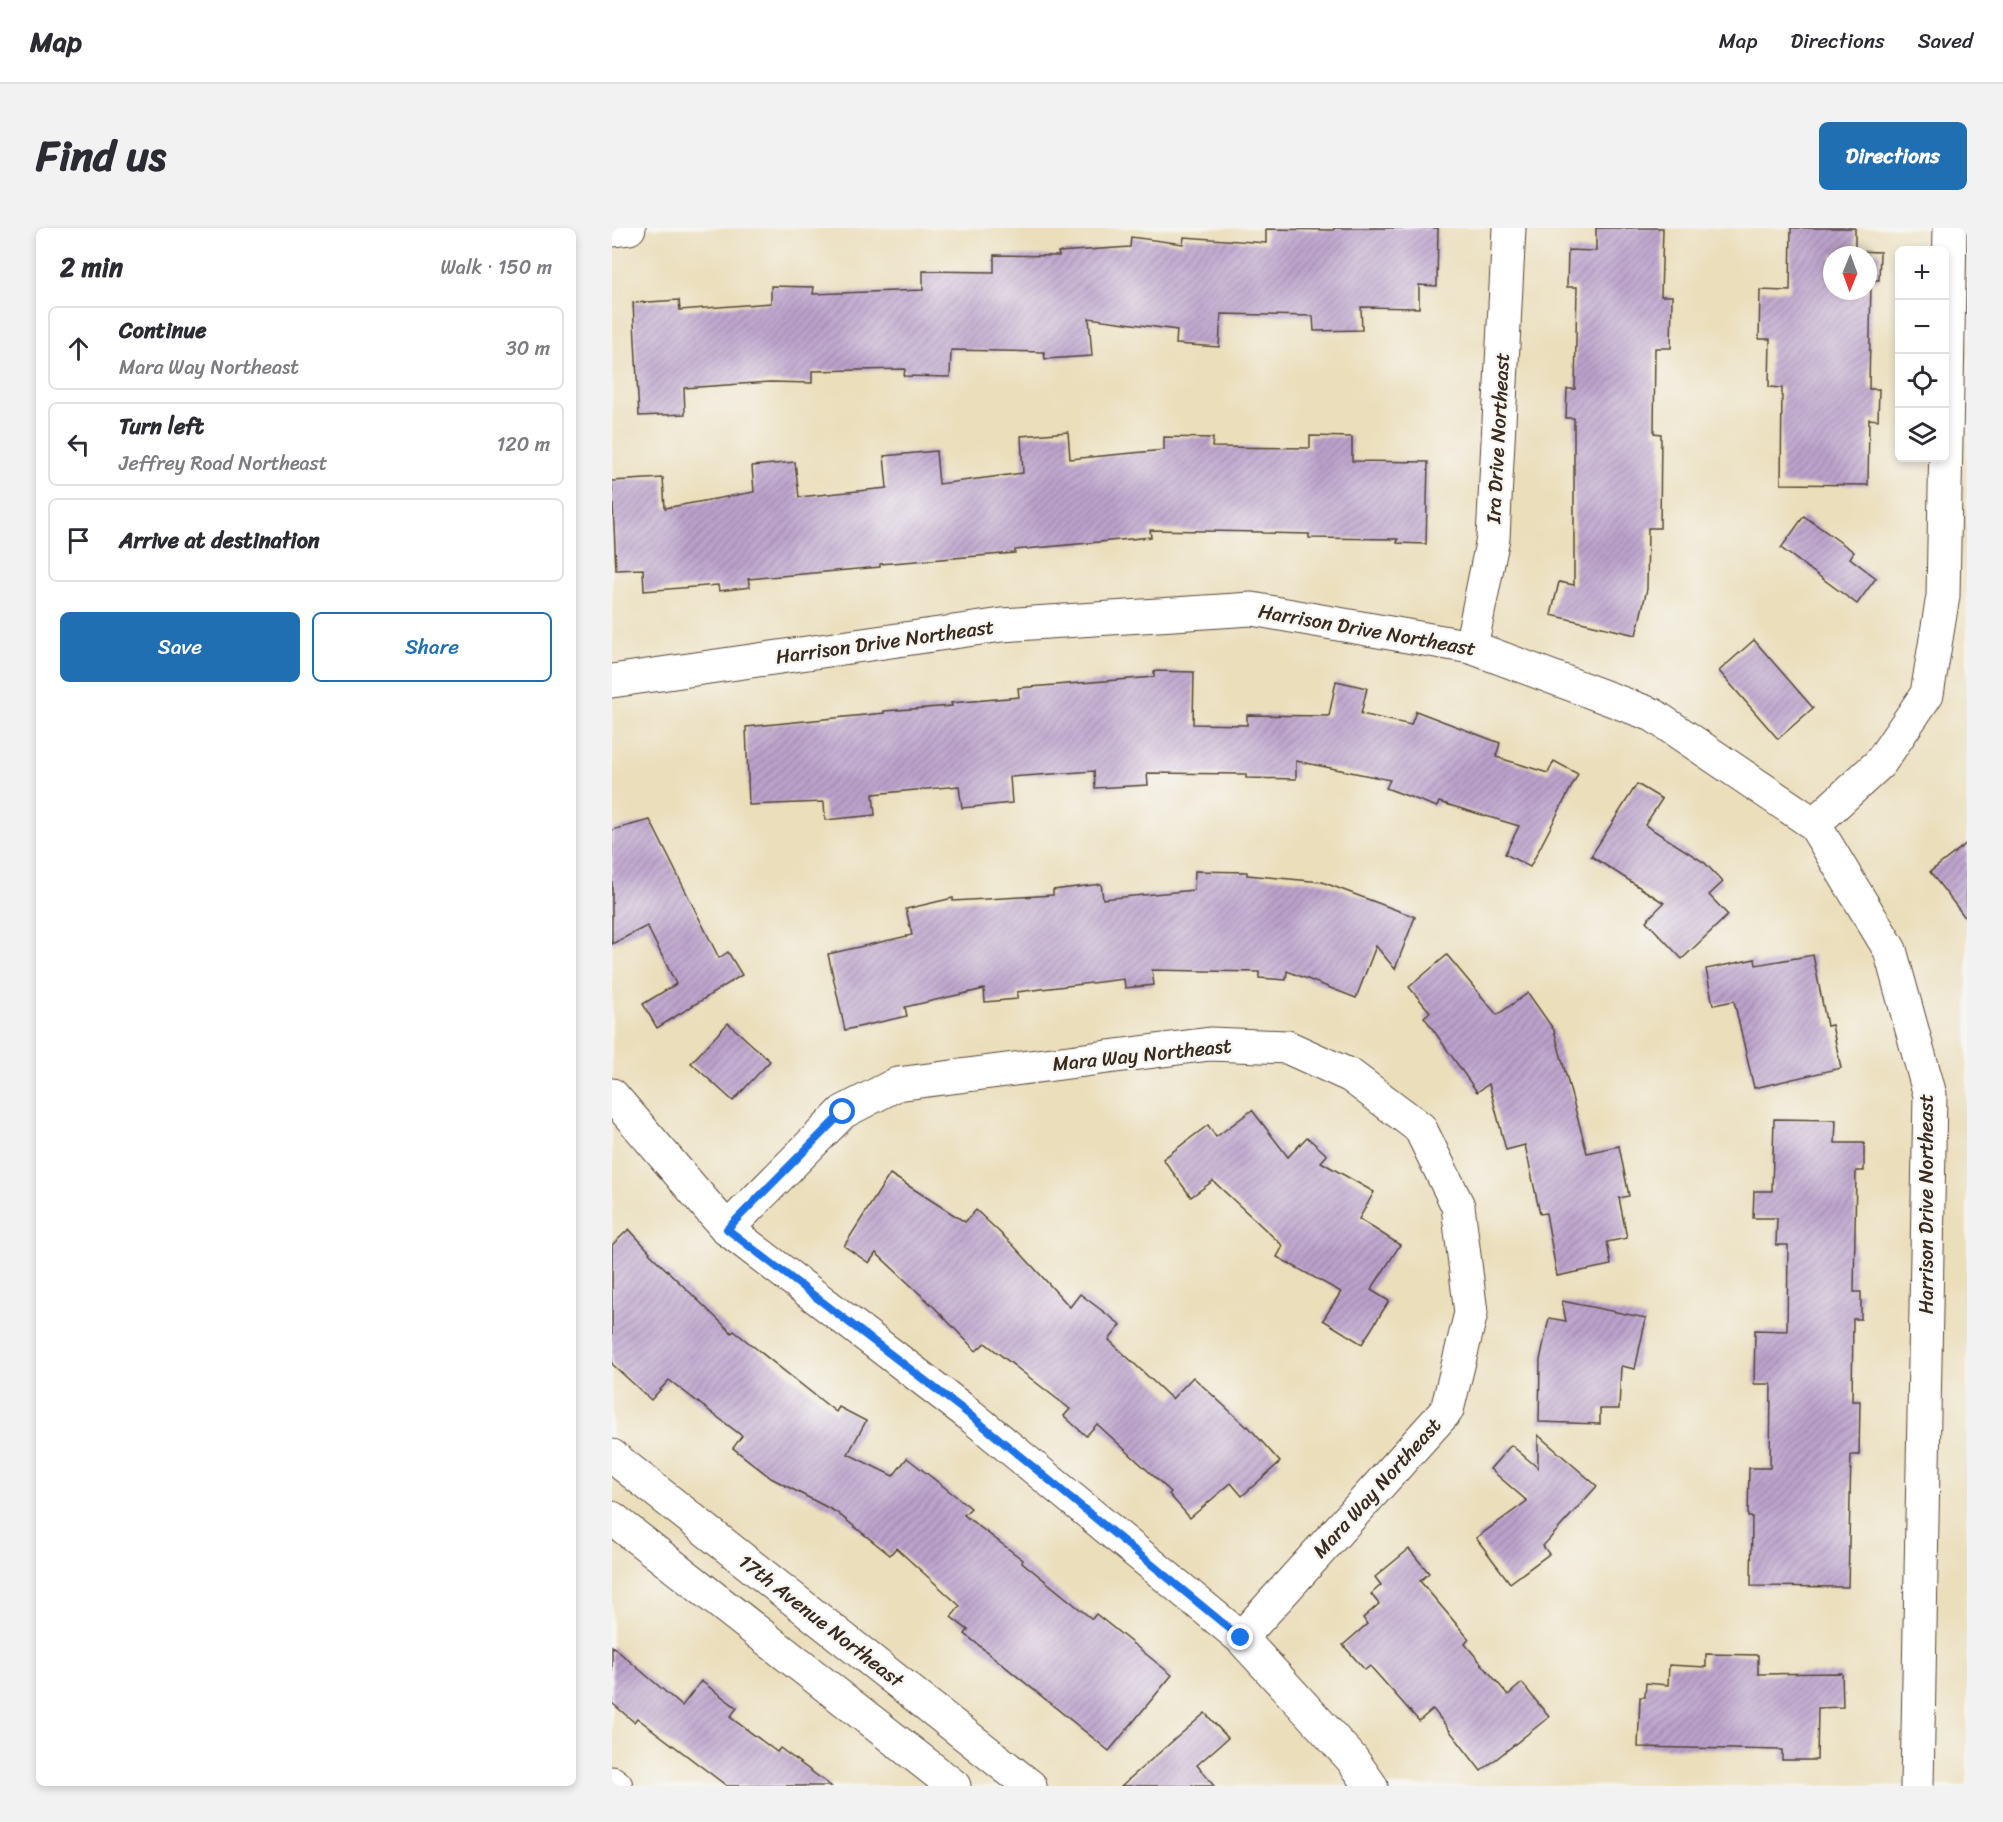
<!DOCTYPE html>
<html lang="en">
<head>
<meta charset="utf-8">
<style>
	body { margin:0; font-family:Sriracha,sans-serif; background:#f2f2f3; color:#2b2b33 }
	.controls { position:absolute; right:18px; top:18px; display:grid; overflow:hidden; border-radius:9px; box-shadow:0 3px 9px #0003 }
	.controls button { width:54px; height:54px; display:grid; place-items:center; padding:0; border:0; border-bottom:2px solid #e1e1e2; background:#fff; color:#2b2b33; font:30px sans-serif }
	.compass { position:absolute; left:1211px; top:18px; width:54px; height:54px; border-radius:50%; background:#fff; box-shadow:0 3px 9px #0003; rotate:181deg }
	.stop { position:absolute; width:18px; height:18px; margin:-14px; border:4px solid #1a73e8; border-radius:50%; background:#fff }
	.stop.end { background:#1a73e8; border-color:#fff; box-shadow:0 2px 6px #0008 }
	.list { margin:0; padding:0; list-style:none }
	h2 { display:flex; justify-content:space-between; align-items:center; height:78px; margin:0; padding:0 24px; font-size:26px }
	h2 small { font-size:20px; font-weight:400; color:#7c7c81 }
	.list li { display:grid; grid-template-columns:39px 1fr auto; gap:18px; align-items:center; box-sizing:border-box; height:84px; margin:0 12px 12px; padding:0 12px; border:2px solid #e1e1e2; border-radius:9px }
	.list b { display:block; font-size:22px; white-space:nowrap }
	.list p { margin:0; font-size:20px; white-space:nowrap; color:#7c7c81 }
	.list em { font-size:20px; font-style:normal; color:#7c7c81 }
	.actions { display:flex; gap:12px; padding:18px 24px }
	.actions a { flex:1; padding:14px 0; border:2px solid #1f6fb2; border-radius:9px; text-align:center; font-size:21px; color:#1f6fb2 }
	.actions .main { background:#1f6fb2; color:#fff }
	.icon { flex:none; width:33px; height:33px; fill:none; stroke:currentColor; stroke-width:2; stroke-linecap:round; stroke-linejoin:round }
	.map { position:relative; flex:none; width:1355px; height:1558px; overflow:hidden; border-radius:9px }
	header { display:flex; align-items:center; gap:36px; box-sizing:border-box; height:84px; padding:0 30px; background:#fff; border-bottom:2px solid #e1e1e2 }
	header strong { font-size:28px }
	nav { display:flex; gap:33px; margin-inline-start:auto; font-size:21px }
	.intro { display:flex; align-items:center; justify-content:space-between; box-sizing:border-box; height:144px; padding:0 36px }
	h1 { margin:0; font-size:42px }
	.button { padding:15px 27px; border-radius:9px; background:#1f6fb2; color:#fff; font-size:21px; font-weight:700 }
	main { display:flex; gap:36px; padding:0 36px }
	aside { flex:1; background:#fff; border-radius:9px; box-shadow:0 3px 9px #0003 }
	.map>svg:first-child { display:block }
</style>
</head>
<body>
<header>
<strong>Map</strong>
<nav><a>Map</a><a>Directions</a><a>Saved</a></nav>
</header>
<div class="intro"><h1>Find us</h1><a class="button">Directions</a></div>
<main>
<aside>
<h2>2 min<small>Walk · 150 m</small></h2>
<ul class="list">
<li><svg class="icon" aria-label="ahead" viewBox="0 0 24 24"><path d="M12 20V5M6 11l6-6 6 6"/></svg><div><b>Continue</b><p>Mara Way Northeast</p></div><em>30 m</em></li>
<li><svg class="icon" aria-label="left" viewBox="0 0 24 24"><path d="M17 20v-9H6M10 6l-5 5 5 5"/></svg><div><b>Turn left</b><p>Jeffrey Road Northeast</p></div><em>120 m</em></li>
<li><svg class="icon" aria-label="arrive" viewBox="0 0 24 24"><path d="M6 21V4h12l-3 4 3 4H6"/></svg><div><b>Arrive at destination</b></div></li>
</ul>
<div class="actions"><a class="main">Save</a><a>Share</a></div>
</aside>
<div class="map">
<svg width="1355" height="1558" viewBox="0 0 1355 1558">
	<defs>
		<pattern id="building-hatch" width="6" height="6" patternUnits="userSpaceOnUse" patternTransform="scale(1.5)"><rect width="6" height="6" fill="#bca2cc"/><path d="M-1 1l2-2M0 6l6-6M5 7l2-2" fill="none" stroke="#9a84a5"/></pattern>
	</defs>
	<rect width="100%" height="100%" fill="#f6f6f2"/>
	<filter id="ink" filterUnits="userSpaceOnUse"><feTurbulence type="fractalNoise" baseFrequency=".0167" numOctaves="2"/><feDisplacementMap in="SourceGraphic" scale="12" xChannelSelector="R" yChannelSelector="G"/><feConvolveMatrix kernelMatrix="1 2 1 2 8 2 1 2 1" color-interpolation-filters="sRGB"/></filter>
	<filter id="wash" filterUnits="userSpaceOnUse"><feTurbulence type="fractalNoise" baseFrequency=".008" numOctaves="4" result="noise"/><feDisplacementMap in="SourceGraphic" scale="24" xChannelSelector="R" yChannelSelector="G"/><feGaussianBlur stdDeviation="1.35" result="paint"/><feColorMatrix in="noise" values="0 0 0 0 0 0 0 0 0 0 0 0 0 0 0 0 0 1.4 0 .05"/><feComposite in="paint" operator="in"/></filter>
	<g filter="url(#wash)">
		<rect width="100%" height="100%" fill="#ebdebb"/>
		<g id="blocks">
			<!-- building -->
			<g fill="url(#building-hatch)" fill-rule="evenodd">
				<polygon points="722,0 826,0 825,58 807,57 807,80 749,79 750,102 702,103 701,88 609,86 607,119 564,116 565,102 477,90 480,128 433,131 432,124 339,122 338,149 292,148 293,141 200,143 200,155 158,154 72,160 73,186 27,188 21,75 67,72 68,82 159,75 159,58 202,59 201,66 311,62 311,43 382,44 382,27 447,28 446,24 518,19 519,9 571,16 572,9 654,15 654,1 722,2"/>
				<polygon points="984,0 1051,0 1049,68 1060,68 1059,120 1043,120 1042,205 1049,206 1048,300 1036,300 1035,361 1024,407 939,387 947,354 962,357 962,190 954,190 955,161 963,161 965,59 955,59 956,22 984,23"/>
				<path d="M1179,0h64v23l25,1 -1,28h-8l-2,109h10l-1,31 -9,-1 -1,66 -87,-1 1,-96 -13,-1 1,-48h-11l1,-49 30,1zM1220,27h36v36h-36z"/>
				<polygon points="456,204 458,231 552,222 552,209 601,210 600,219 698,220 698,208 740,209 740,233 816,234 814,316 785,315 786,311 697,310 697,306 650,305 650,304 538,302 539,309 403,322 403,325 268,336 268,339 136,351 138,359 107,363 106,357 32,363 31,341 4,342 0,253 51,250 53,280 142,264 140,238 183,234 187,269 275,260 272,228 324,223 327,256 411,245 409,208"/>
				<polygon points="1192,288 1242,324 1238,330 1264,350 1245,376 1169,320"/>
				<polygon points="1142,412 1201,480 1166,511 1107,443"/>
				<polygon points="542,443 582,444 581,496 635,497 635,487 717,488 724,453 755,460 749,486 799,497 804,483 888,515 884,529 936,545 942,533 966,546 918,639 893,626 907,598 827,574 825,579 774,560 778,552 684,533 684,551 634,550 634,546 535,545 536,557 483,560 482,543 398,549 400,575 350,580 347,558 261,566 263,587 213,592 212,574 137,577 134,499 272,485 272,483 340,478 339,475 407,469 406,460 542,449"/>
				<polygon points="1025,556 1050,571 1033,597 1093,635 1111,654 1097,667 1116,687 1070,731 1034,693 1052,675 979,628"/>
				<polygon points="38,592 107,730 116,724 130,747 45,800 31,776 64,756 35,698 0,716 0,602"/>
				<polygon points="1355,615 1355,692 1318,644"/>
				<polygon points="583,643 635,644 635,647 710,654 803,689 783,741 764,718 744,770 675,743 674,752 647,750 647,744 540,742 542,757 513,760 512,751 405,764 405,771 373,774 372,761 293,779 295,788 233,802 216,726 300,707 294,681 341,670 341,673 441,667 441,662 489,656 491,671 582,662"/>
				<polygon points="835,727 885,787 916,765 942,802 975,925 1007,918 1017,968 1007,970 1015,1010 995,1014 999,1037 945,1048 934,985 928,986 913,917 894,922 877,856 865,864 812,789 818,784 797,759"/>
				<polygon points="1201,727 1215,798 1220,797 1229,840 1142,860 1122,773 1101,777 1094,741 1143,731 1144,737"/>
				<polygon points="116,795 158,833 121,873 79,835"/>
				<polygon points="640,882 676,929 695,909 715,927 709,934 762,964 747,991 788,1017 759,1062 777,1073 750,1116 711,1092 729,1064 665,1029 671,1018 601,953 579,969 551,931 596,897 604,909"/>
				<polygon points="1162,891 1224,892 1223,915 1252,915 1252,943 1244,943 1242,1064 1249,1064 1249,1091 1241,1091 1240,1173 1248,1173 1247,1227 1239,1227 1236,1359 1139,1358 1140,1289 1136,1289 1137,1240 1158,1240 1159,1156 1142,1156 1143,1102 1175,1103 1176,1017 1164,1017 1165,990 1141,990 1142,963 1160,963"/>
				<polygon points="278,946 353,994 364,982 401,1017 458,1079 468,1066 509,1097 497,1112 560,1171 581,1149 635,1199 636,1198 668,1234 630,1268 619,1255 578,1290 557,1266 559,1264 485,1196 474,1208 452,1188 458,1181 373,1115 364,1123 323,1080 264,1025 257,1035 232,1018"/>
				<polygon points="17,1001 38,1024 37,1025 120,1105 122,1103 224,1184 227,1179 254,1193 236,1226 281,1248 295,1230 359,1280 352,1287 411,1332 410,1334 480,1391 484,1386 560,1447 497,1523 353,1406 356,1402 339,1389 348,1378 284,1320 278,1327 224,1284 159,1250 121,1220 130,1208 57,1152 39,1172 0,1136 0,1017"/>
				<polygon points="950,1073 1034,1090 1023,1141 1009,1138 1007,1181 988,1181 988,1196 927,1194 928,1132 937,1090 954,1093"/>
				<polygon points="926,1207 985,1258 931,1318 937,1326 898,1355 864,1310 915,1273 878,1241 899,1217 926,1240"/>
				<polygon points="797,1321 817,1345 808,1353 857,1411 853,1416 896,1467 910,1455 937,1489 869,1543 821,1481 807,1493 758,1438 753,1442 731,1417 755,1396 751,1390 767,1376 759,1366 769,1357 763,1349"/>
				<polygon points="0,1418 70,1478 89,1453 125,1480 118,1489 165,1524 168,1520 219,1558 115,1558 25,1490 22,1494 0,1475"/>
				<polygon points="1094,1426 1146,1427 1146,1446 1230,1445 1231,1479 1206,1480 1205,1532 1170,1532 1170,1522 1026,1519 1028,1469 1033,1469 1034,1455 1056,1457 1057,1437 1094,1439"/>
				<polygon points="593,1485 616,1510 585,1537 602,1558 509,1558"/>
			</g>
		</g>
	</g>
	<g filter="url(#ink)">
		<use href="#blocks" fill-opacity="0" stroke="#554536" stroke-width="1.5"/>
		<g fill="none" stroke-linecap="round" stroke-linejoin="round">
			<defs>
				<g id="minor">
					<polyline points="0,2 17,0"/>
					<polyline points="859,419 881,310 897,0"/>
					<polyline points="0,453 390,397 640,381 859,419 1041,487 1202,596 1278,722 1318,867 1305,1558"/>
					<polyline points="1202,596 1268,535 1315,466 1331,368 1338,0"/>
					<polyline points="0,867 115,1001 358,1187 629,1410 740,1531 759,1558"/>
					<polyline points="115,1001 231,884 285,856 598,816 675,819 739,848 808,900 846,978 859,1085 835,1182 629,1410"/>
					<polyline points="0,1555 4,1558"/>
				</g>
				<g id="tertiary">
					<polyline points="0,1228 418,1558"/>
					<polyline points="0,1290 342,1558"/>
				</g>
			</defs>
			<!-- minor casing -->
			<use href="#minor" stroke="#554536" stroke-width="35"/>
			<!-- tertiary casing -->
			<use href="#tertiary" stroke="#554536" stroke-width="35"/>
			<!-- minor -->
			<use href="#minor" stroke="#fff" stroke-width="33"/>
			<!-- tertiary -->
			<use href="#tertiary" stroke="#fff" stroke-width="33"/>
		</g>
	</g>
	<g fill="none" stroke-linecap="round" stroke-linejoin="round" filter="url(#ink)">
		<!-- route -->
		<polyline stroke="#1a73e8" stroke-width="8" points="231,884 115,1001 358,1187 629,1410"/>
	</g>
	<g text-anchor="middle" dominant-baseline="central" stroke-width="5" stroke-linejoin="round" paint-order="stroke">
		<!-- street labels -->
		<g font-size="20" fill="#3b2a1e" stroke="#f6f6f2">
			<text transform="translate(886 210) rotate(-87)">Ira Drive Northeast</text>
			<text transform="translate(755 402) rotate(10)">Harrison Drive Northeast</text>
			<text transform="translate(273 414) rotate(-8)">Harrison Drive Northeast</text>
			<text transform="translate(530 827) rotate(-6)">Mara Way Northeast</text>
			<text transform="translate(1314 976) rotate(-90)">Harrison Drive Northeast</text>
			<text transform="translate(765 1260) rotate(-48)">Mara Way Northeast</text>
			<text transform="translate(209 1393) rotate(38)">17th Avenue Northeast</text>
		</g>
	</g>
</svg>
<div class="controls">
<button>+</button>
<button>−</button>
<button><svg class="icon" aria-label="locate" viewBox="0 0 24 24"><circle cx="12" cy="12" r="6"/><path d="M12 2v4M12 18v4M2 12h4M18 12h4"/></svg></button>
<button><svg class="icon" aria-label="layers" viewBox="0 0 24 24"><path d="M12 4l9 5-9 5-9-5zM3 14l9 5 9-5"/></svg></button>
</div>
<svg class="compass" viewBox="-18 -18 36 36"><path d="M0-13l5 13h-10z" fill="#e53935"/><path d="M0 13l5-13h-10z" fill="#7c7c81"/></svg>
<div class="stop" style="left:231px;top:884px"></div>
<div class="stop end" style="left:629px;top:1410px"></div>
</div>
</main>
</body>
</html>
